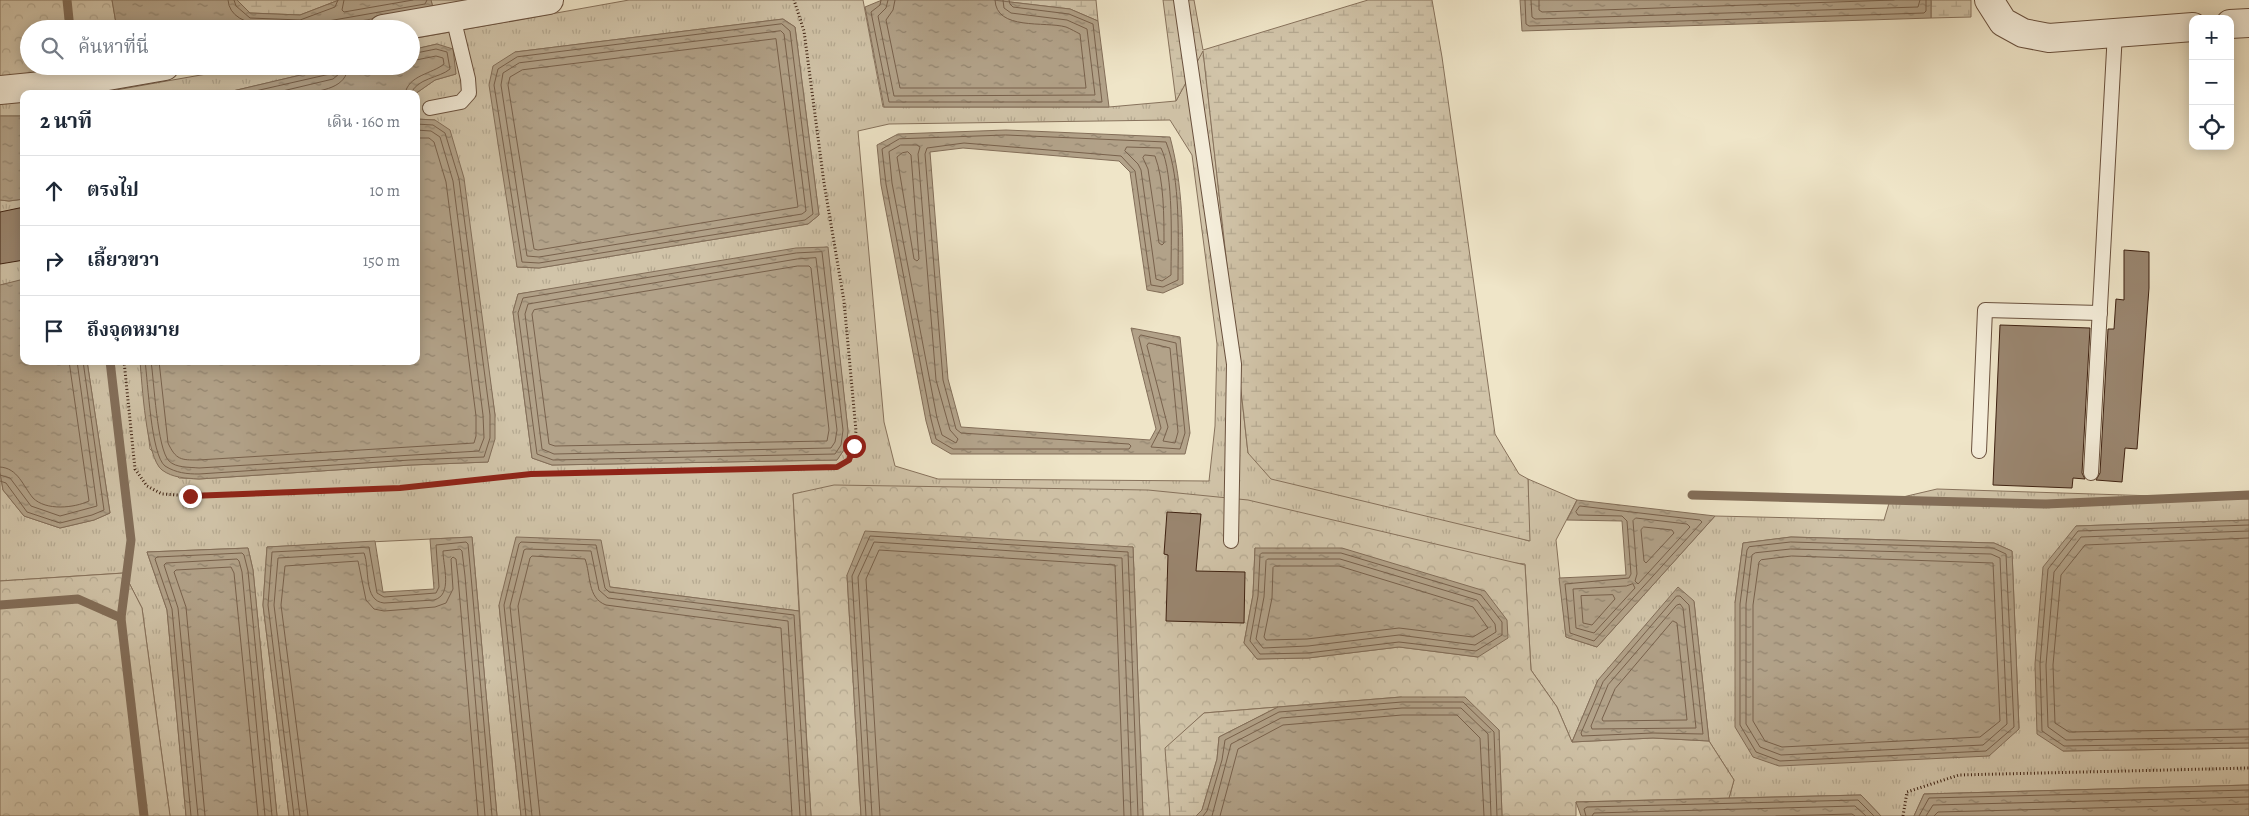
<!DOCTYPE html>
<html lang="th">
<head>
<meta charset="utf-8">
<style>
	body { margin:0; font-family:Alegreya,"Noto Serif Thai",serif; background:#f6f6f7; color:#1f2937 }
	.controls { position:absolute; right:15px; top:15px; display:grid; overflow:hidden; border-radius:10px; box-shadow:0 2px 12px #0003 }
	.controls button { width:45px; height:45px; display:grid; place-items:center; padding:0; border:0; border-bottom:1px solid #e0e1e3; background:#fff; color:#1f2937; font:25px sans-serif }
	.stop { position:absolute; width:15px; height:15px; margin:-11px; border:4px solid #8f2418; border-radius:50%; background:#fff }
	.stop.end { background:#8f2418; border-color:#fff; box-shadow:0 1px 5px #0008 }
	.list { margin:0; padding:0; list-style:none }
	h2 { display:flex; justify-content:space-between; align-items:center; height:65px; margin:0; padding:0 20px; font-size:21px }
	h2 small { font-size:16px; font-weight:400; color:#747a83 }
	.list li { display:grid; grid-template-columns:32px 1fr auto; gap:15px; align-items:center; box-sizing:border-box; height:70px; padding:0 20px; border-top:1px solid #e0e1e3 }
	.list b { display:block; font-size:19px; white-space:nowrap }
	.list em { font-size:16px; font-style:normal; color:#747a83 }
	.icon { flex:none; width:28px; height:28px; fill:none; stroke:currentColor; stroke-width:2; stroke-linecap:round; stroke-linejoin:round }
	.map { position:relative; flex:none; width:2249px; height:816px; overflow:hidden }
	.search { position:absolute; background:#fff; box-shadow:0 2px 12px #0003; left:20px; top:20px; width:400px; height:55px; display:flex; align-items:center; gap:12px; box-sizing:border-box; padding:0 18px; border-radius:28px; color:#747a83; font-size:19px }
	.panel { position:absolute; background:#fff; box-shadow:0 2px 12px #0003; left:20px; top:90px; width:400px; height:275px; border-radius:10px }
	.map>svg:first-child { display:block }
</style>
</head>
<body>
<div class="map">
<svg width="2249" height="816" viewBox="0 0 2249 816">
	<defs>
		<pattern id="grass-tufts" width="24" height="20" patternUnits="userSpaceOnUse" patternTransform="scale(1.25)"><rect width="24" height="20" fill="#d1c4a9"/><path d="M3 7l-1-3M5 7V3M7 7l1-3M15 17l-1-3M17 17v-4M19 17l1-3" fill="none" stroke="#b4a890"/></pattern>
		<pattern id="forest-crowns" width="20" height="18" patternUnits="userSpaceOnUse" patternTransform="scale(1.25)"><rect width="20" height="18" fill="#d1c4a9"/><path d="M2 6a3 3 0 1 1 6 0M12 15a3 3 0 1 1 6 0" fill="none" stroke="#b4a890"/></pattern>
		<pattern id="wetland-marsh" width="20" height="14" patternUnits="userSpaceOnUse" patternTransform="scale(1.25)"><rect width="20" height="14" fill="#d1c4a9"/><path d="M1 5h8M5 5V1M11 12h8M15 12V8" fill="none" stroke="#b4a890"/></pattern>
		<pattern id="water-ripples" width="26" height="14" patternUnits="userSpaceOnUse" patternTransform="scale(1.25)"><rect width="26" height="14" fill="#b2a289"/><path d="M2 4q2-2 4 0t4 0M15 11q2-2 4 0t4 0" fill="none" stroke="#92846f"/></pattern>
	</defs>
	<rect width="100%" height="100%" fill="#efe5c8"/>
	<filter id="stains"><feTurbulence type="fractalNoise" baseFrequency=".004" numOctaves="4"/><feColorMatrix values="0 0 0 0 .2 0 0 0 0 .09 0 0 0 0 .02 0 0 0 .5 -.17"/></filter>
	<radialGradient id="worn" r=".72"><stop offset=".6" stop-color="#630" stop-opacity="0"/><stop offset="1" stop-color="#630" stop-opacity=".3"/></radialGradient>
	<!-- grass -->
	<g fill="url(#grass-tufts)" stroke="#87725c" fill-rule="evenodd">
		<polygon points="431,0 482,0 433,8"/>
		<path d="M629,0h234l20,107h226l67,-6 27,-51 45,403 281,88 -1,-62 49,21 -21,40 10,97 31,10 118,-131 169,4 6,-20 47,-11 312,10v21l-173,6 -13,225 186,-3v37l-325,9 -10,22h-33l-20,-21 -132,3 5,-18 -25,-39 -15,-139 -96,78 -26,62 -15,-35 -26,-37 -6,-106 -732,-70 6,117 -189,-24 -111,18 22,211h-24l-25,-279 -205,10 -4,58 26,211h-12l-24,-246 -5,-22 -101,4 20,58 19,206h-16l-28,-208 -18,-35 -124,8v-109l3,18 21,26 36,12 34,-8 16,-7 -23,-152h53l10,88 29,29 20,1 212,-14 77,-3 7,-47 -10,-69 -50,-226 -19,-1 -1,-25 20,-14 21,-6 -19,-30 -26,6v-11zM783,19l12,8 24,188 -11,9 -269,44 -22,-1 -2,-215zM1170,120l22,35 25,189 -2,82 -6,55 -271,-2 -43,-13 -11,-44 -26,-291 31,-7zM827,247l21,184 -2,16 -9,13 -285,5 -20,-7 -19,-146 5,-18zM1791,537l203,6 18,8 7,177 -284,-125 8,-60z"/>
		<polygon points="252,66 339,66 220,94 93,94"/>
		<polygon points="24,97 24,116 0,116 0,98"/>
		<polygon points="24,199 24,280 0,285 0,200 9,201"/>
	</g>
	<!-- forest -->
	<g fill="url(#forest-crowns)" stroke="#87725c" fill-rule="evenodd">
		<polygon points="0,0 112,0 117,29 29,29 29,66 98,66 0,78"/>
		<path d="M834,485l314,5 100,10 277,65 6,105 26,37 15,35 81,-4 56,3 25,39 -5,18 -153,4v14h-74l-3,-86 -98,-33 -197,16 -38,35 4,68h-27l-10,-269 -286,28 14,241h-50l-18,-322zM1255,548l223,109 -79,-10 -91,11 -51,1 -13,-16 9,-48z"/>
		<polygon points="124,573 142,608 170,816 0,816 0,581"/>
	</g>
	<!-- wetland -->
	<g fill="url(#wetland-marsh)" stroke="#87725c">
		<polygon points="237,0 339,0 300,15 250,13"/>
		<polygon points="993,0 1096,0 1098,21 1070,9"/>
		<polygon points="1163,0 1194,0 1203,50 1368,0 1432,0 1442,57 1495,434 1519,474 1528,479 1530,541 1271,479 1248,453 1203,51 1176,101"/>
		<polygon points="1931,0 1971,0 1971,17 1931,18"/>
		<polygon points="1278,707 1219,737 1217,759 1202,810 1196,816 1170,816 1165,748 1204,713"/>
	</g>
	<!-- water -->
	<g fill="url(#water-ripples)" stroke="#836e59">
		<polygon points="112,0 237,0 250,13 300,15 339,0 431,0 433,8 316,29 117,29"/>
		<polygon points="882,0 993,0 1070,9 1098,21 1109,107 884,107 865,7"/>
		<polygon points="1520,0 1931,0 1931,18 1522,31"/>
		<polygon points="783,19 795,27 819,215 808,224 539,268 517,267 489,85 493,66 515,52"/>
		<polygon points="437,44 453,49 456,74 435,80 415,94 220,94 339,66 411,66 411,50"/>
		<polygon points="0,116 24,116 24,199 9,201 0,200"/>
		<path d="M416,119l19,1 15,10 14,48 31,237v24l-7,23 -77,3 -212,14c-14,-1 -26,-1 -37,-9 -16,-12 -20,-87 -22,-109h276z"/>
		<path d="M1006,130l164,7c13,48 13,97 13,147l-20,9 -16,-3 -17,-118 -11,-11 -156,-13 -33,4 18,227 13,48 189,13 6,-11 -25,-101 49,9 10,96 -5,21h-234l-19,-11 -6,-22 -45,-236 -4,-40 21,-11z"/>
		<polygon points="828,247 848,431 846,447 837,460 552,465 532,458 513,312 518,294 796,248"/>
		<polygon points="20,280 24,280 24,361 87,361 110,513 94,520 60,528 24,516 3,490 0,472 0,285"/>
		<polygon points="1577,500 1715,516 1597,647 1566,637 1559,578 1626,575 1622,521 1567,520"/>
		<polygon points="2249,520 2249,748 2063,751 2037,734 2035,664 2043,567 2076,526"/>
		<polygon points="865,531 1133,547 1143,816 861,816 847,575"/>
		<polygon points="472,537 497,816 289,816 263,605 267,547 375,541 383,592 434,589 430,539"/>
		<polygon points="516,537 601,540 610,587 799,611 811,816 521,816 499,605"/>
		<polygon points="1791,537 1994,543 2012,551 2019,729 1989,756 1779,766 1753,757 1735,727 1735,603 1743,543"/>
		<polygon points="248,548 253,570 277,816 186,816 167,610 147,552"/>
		<polygon points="1255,548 1342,548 1485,591 1507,620 1508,638 1478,657 1399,647 1308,658 1257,659 1244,643 1253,595"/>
		<polygon points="1678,587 1694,601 1709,741 1653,738 1572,742 1598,680"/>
		<polygon points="1401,697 1465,697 1499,730 1502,816 1196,816 1202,810 1217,759 1219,737 1278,707"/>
		<polygon points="2249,785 2249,816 1914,816 1924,794"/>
		<polygon points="1861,795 1881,816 1581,816 1576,802"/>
	</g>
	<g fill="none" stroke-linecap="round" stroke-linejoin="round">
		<!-- shore -->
		<g stroke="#78614c" stroke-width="1">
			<path d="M228,0c2,33 66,28 87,21l3,2 -1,6"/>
			<polyline points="234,0 236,6 250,18 300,20 335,7 338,0"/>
			<polyline points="344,0 342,10 344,12 413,0"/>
			<polyline points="881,0 880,5 871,12 889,102 1102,102 1093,24 1069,14 1013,7 1010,4 1009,0"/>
			<polyline points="888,0 886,8 878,16 894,96 1095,95 1087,29 1067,20 1011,13 1004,8 1003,0"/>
			<path d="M895,0l-2,10 -7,10 14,68h186l-6,-54c-4,-2 -9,-5 -14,-7 -21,-6 -70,4 -71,-27"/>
			<polyline points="1525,0 1526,24 1529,26 1924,13 1926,11 1926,0"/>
			<polyline points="1531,0 1532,17 1535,19 1918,7 1920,0"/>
			<polyline points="1539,0 1539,10 1542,12 1894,0"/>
			<polygon points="782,24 790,31 813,214 805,220 539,263 522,262 494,85 498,69 517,57"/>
			<polyline points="324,29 325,24 328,21 425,4 427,0"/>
			<polygon points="781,31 784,34 806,211 802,214 539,257 527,256 501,85 503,73 519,63"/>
			<polygon points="776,39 798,207 538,250 534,249 508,85 510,77 522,70"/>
			<polyline points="242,94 330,74 334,71 334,66"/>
			<polyline points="270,94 333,79 339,74 341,66"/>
			<path d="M304,94c17,-4 43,-5 44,-28"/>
			<path d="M405,94c3,-19 27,-20 39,-30l-1,-6 -7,-2 -25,5"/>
			<path d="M411,94c5,-16 29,-16 39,-25l-3,-17 -11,-3 -25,5"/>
			<path d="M1006,135l160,7c15,38 12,97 12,138l-15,7 -12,-2 -16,-114 -14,-15 -157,-13 -37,5 -2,6 18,226 13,49 5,4 168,11 2,2 -2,3h-176l-17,-10 -5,-20 -45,-235 -4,-35 17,-10z"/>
			<polygon points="901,145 917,145 920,147 918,154 936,380 950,430 958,439 956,443 942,435 937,418 892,183 889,152"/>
			<path d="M1127,147l34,1c13,26 10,96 10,127l-9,6 -6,-2 -15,-109 -3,-6 -13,-13z"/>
			<polygon points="908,152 911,155 919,259 917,261 914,259 897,157 902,153"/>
			<path d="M1145,155l10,1c9,24 9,61 9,87l-2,2 -3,-2 -11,-74 -5,-11z"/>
			<polygon points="822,252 843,430 841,445 835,454 553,460 537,454 518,313 523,298 796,253"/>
			<polygon points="816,258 837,430 835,442 831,448 554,454 542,449 525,314 528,304 797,259"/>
			<polygon points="798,266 809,266 811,268 829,430 827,441 555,446 549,444 532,314 534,310"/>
			<polygon points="1141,335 1176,343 1185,433 1180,449 1151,447 1161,428 1139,338"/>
			<polygon points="1149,343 1170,348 1178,432 1175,443 1163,441 1168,427 1147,346"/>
			<path d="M145,361c3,21 6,94 20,105 11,7 22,8 34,8l211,-14 74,-3 6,-19v-23l-31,-236 -14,-46 -12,-8 -17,-1"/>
			<path d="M151,361c3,19 6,88 18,100 7,7 20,6 30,7l280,-17 5,-13 -1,-23 -30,-234 -13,-44 -9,-6 -15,-1"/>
			<path d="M159,361l9,82c8,17 13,17 30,17l276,-17 2,-7v-20l-30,-234 -12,-40 -5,-4h-13"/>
			<path d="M0,467c18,1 23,19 33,31 13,13 41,10 56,3l-20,-140"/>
			<polyline points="0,475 10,478 31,506 60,516 97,506 77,361"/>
			<polyline points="0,481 6,483 27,512 60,523 92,515 104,510 83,361"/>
			<polygon points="1580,506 1700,520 1702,522 1594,641 1570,633 1565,584 1629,578 1631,574 1627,521 1622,516 1578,515 1576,512"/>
			<polygon points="1636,518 1687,524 1690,527 1638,584 1635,581 1637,574 1633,521"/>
			<polyline points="2249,525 2078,531 2048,569 2040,664 2042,731 2064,746 2249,743"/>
			<polygon points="1644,527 1672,530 1674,533 1646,563 1644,561 1641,530"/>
			<polyline points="2249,531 2081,537 2054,572 2046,665 2048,727 2066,740 2249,737"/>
			<polyline points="2249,538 2085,545 2061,575 2053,665 2055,723 2069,732 2249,729"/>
			<polygon points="1791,542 1993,548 2006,554 2014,727 1986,751 1780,761 1756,752 1740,725 1740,604 1747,550 1749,547"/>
			<polygon points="1791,549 1991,554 2000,558 2007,724 1983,745 1781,755 1760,747 1746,724 1746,604 1752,555 1755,553"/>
			<polygon points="1262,553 1341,553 1481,595 1502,622 1502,635 1476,651 1399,642 1308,653 1260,654 1250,641 1258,596 1260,555"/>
			<polygon points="1792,556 1993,563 2000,721 1980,737 1782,747 1765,741 1753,721 1753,605 1759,562 1761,560"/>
			<polygon points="1268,559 1340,559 1477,600 1495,624 1496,632 1475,645 1399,635 1308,646 1263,648 1256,639 1264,597 1266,561"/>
			<polygon points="1275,566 1339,566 1473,607 1488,628 1473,637 1399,628 1307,639 1266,640 1264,637 1272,598 1273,568"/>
			<polygon points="1633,584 1635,588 1594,633 1576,628 1573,589 1626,586"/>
			<polygon points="1613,595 1615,599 1592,625 1583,623 1581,596"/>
			<polygon points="1677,596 1680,596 1689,605 1703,734 1653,733 1582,736 1581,733 1603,682"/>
			<polygon points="1677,605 1680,604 1683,608 1696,728 1592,729 1591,726 1608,685"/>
			<polygon points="1673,621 1677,623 1687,720 1603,721 1602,719 1615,689"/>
			<polyline points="191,816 172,609 155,559 157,557 242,553 244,555 248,571 272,816"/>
			<polyline points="198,816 178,608 164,565 166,563 237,559 239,561 242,572 265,816"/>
			<polyline points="205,816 186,607 174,572 176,570 231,567 234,573 258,816"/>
			<polyline points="294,816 268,605 272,552 369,547 377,593 384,597 436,593 439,587 436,545 466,542 468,544 471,576 492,816"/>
			<path d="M300,816l-26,-211 4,-47 86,-5c6,15 -1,48 20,50l50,-3c19,-5 9,-34 9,-49l17,-2 2,2 3,25 20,240"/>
			<polyline points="308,816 281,605 285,566 358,561 366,600 374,609 384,611 435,607 446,603 453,589 451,559 453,557 456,559 458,577 478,816"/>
			<polyline points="526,816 504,605 519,544 521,542 596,545 605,588 609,592 794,615 806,816"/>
			<polyline points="532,816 510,606 524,550 526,549 591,551 599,590 608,598 788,621 800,816"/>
			<path d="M540,816l-22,-210 12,-48 2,-2 53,3c6,16 2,39 21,46l175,23 11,188"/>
			<polyline points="866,816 852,576 870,536 1128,552 1138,816"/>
			<polyline points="872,816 858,577 874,542 1122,558 1131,816"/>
			<polyline points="880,816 866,579 879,550 1115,565 1124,816"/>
			<polyline points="1203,816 1207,811 1222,760 1225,740 1279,712 1402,702 1463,702 1494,732 1497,816"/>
			<polyline points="1212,816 1231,744 1281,718 1402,708 1461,708 1488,734 1491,816"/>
			<polyline points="1220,816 1238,749 1283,725 1402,715 1457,715 1480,738 1484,816"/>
			<polyline points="1586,816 1584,809 1587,807 1858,800 1874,816"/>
			<polyline points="1592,816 1594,813 1855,806 1866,816"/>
			<polyline points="1776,816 1852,814 1855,816"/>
			<polyline points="1919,816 1929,798 2249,790"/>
			<polyline points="1926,816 1933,805 2249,797"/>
			<polyline points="1934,816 1938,812 2249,804"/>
		</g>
		<!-- stream -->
		<g stroke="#836e59" stroke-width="9">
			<polyline points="67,0 70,29"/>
			<polyline points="110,361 131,540 121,618"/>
			<polyline points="1692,495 2046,504 2249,495"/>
			<polyline points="0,605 78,599 121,618 144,816"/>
		</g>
	</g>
	<!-- building -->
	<g fill="#9a8670" stroke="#3d2010">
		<polygon points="24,207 24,260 0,264 0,212"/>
		<polygon points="2124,250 2149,252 2149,288 2137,449 2125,448 2122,482 2096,480 2100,473 2108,329 2114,329 2116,299 2124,300"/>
		<polygon points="2000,325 2090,328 2082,473 2085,479 2073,478 2072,488 1993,485"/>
		<polygon points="1167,512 1201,514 1196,571 1245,572 1244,623 1166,621 1168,555 1164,554"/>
	</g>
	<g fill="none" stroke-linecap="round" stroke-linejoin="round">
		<defs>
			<g id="service">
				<polyline points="1181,0 1234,364 1231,541"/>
				<polyline points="430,108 461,102 469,93 468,79 453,17"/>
				<polyline points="1979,451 1985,310 2100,313"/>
				<polyline points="2091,473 2115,32"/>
			</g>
			<g id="minor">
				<polyline points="1989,0 2003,22 2023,33 2049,38 2193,27"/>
				<polyline points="2230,24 2249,23"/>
				<polyline points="383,29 549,0"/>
				<polyline points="0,90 62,84 165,66"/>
			</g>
		</defs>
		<!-- service casing -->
		<use href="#service" stroke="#6a513e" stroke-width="16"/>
		<!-- minor casing -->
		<use href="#minor" stroke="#6a513e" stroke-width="30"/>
		<!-- path -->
		<g stroke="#3d2010" stroke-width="3" stroke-dasharray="1 2.5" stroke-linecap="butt">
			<polyline points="124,361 135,469 147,486 162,494 190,496 400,488 531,474 837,467 849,460 854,446 856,431 844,301 824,183 804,31 794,0"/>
			<polyline points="1903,816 1907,792 1959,775 2249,768"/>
		</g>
		<!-- service -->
		<use href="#service" stroke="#f5eedb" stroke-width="14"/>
		<!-- minor -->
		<use href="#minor" stroke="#f5eedb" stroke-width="28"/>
	</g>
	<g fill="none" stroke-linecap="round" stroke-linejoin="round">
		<!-- route -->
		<polyline stroke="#8f2418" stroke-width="6" points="190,496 400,488 531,474 837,467 849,460 854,446"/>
	</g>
	<rect width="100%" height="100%" filter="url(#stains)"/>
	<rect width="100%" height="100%" fill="url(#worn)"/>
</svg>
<div class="controls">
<button>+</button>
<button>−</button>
<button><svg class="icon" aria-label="locate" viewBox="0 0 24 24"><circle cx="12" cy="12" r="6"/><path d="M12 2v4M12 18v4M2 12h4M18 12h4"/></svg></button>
</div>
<div class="stop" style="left:854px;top:446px"></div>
<div class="stop end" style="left:190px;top:496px"></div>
<div class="search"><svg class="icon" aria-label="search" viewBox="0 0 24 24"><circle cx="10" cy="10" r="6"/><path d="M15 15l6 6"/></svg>ค้นหาที่นี่</div>
<section class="panel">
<h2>2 นาที<small>เดิน · 160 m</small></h2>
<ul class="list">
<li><svg class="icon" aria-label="ahead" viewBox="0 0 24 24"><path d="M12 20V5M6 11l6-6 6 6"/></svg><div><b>ตรงไป</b></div><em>10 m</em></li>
<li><svg class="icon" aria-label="right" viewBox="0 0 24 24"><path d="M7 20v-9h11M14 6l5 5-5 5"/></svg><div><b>เลี้ยวขวา</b></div><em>150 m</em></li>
<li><svg class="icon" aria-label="arrive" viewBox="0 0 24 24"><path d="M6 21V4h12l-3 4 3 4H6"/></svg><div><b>ถึงจุดหมาย</b></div></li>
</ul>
</section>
</div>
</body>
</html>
